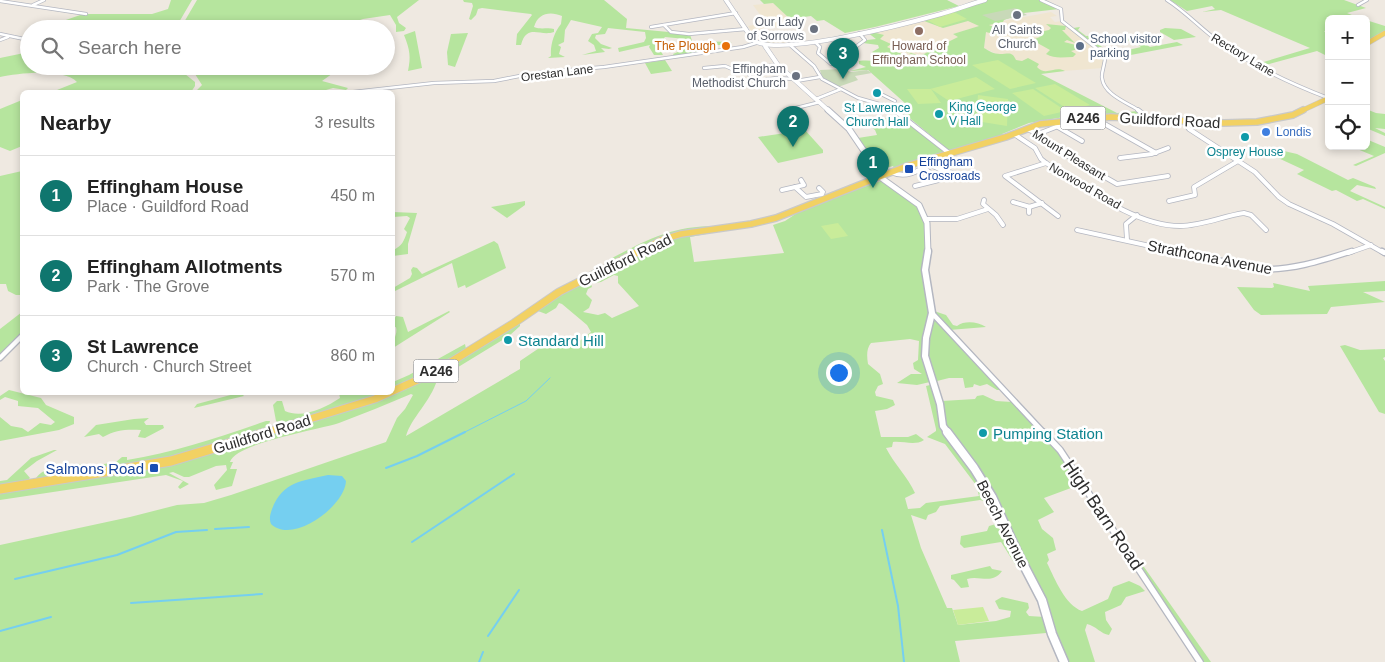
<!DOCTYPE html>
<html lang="en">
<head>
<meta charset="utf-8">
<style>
	body { margin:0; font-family:Arial,sans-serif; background:#f6f6f6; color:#222 }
	.controls { position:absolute; right:15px; top:15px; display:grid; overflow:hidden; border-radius:8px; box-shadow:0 2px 8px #0003 }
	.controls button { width:45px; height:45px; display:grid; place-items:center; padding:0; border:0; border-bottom:1px solid #e0e0e0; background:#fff; color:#222; font:25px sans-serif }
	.you { position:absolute; left:838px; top:372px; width:18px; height:18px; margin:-12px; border:4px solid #fff; border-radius:50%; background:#1a73e8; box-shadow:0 0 0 8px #1a73e833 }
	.badge { display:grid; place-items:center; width:32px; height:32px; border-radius:50%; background:#0f766e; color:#fff; font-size:16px; font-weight:700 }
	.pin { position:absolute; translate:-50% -41px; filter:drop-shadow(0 1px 2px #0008) }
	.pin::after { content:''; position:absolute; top:26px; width:18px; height:15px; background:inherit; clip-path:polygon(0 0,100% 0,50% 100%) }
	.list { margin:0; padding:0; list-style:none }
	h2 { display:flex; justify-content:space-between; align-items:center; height:65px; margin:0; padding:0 20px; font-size:21px }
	h2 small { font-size:16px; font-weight:400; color:#767676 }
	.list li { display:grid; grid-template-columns:32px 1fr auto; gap:15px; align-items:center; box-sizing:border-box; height:80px; padding:0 20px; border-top:1px solid #e0e0e0 }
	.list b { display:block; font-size:19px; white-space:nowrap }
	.list p { margin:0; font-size:16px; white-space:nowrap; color:#767676 }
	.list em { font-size:16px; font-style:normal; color:#767676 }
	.icon { flex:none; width:28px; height:28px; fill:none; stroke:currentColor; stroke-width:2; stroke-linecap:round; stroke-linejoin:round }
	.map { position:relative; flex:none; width:1385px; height:662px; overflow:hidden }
	.search { position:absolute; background:#fff; box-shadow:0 2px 8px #0003; left:20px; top:20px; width:375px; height:55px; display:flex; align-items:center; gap:12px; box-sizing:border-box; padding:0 18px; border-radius:28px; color:#767676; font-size:19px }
	.panel { position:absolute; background:#fff; box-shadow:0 2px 8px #0003; left:20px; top:90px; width:375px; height:305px; border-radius:8px }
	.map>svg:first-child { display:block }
</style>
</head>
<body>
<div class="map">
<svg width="1385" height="662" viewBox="0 0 1385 662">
	<rect width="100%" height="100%" fill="#efe9e1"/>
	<!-- education -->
	<g fill="#f0e6d1">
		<polygon points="773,3 795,23 787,24 789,26 762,28 769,39 783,38 787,44 767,44 757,40 748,26 766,23 753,5"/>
		<polygon points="1051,12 1057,16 1050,17 1055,22 1061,21 1103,55 1103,68 1037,73 984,48 987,24"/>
		<polygon points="973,17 983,25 953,34 959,37 911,60 893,52 867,32 927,19"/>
	</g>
	<!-- green -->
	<g fill="#b6e59e" fill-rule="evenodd">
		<polygon points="171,0 192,0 175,29 80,29 63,21 83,14 152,14 168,9"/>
		<polygon points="197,0 419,0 397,17 399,23 406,28 404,31 396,32 396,25 390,15 363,19 334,29 180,29"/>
		<path d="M463,0h141l23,19 -1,9 64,6 2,7 40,1 -10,3h-19l5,6 -34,5 -1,-2 17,-7 -4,-8 -21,-2 -7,9 5,9h-9l-5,-8 1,-2 -31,7 -1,-4 26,-6 2,-4 -1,-6 -37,-4 -3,6 -9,1 -1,3 6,6 11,4 -3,1 -8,-1 4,4 -23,3 14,-4 -2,-6 -6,-4 4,-7 6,-1 4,-6 -31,-7 -6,10 -1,12 -6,3 3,2 -2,7 6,3 -17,1 3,-2c-1,-10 3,-24 10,-32l1,-8c-12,-5 -24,-3 -28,11 7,3 14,0 20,2v3c-14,5 -27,-9 -33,13h-5l1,-11 15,-19 -1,-1 -49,-6 -4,1 -2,6 -5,5 -2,-1 4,-13 -1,-3 -8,-1z"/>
		<polygon points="760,0 947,0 959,6 875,27 845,33 824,20 817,21 811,16 790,19 773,3 764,4"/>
		<path d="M987,0h52l20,9 -35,4 -20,7 -1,2 -14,3 15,6 -10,-1 3,2v3l-11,-3 -2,16c5,3 10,6 16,6 9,0 12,-3 16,6l6,1 6,-3 11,6 -2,3c9,10 18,-2 28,4l-24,3 76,39 21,-2 5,4 -110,9 31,-7 -35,6 -27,11 2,2 -54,15 -54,-44 10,-3 -38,-34 -18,1 16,-4 -7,-3v-3c13,-2 23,3 36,0l-1,-3 -19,-3 -3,-3 7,-4 -1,-3 -15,-2 4,-3 9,-1 -9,-7 19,-3 -10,4 8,2 -4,4 11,5 -4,3 19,9 3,-1 4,3 2,-2 -10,-5 12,4h5l36,-18 -5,-3 26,-8 -11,-5 -25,7 -19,-7z"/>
		<polygon points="1170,0 1344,0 1366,8 1347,13 1362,19 1329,19 1329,32 1324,31 1329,36 1329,57 1317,51 1262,66 1257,64 1310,48 1221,10 1202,12 1215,9 1212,6 1187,11"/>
		<polygon points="1366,20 1385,26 1385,31 1366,41"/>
		<path d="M1046,24l20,2 -1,4h-3l13,13 -8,-3 -3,2 12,3 2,4 -7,2 5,3 -3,3c-10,0 -18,2 -27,-3l4,-4 -18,-10 8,-3 -5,-4 14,-3 2,-2z"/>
		<path d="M1080,27l-2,3 8,6 19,-1 30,3 15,9 27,-5 6,3 -68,13 -7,-1 -10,-9 13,6 30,-7c-12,-11 -29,-6 -42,-3l3,3h-5l-24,-19z"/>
		<polygon points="1165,28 1181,29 1196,37 1174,40 1160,32 1160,30"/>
		<path d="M415,31l7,37 -14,3c3,-14 2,-21 -4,-36z"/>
		<polygon points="468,33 455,67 448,65 447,52 451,34"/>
		<path d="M29,52v14h146l20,16v4l-4,6h-139l25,-10c-13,-14 -59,-9 -77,-5v-19z"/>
		<polygon points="665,60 672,71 651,74 645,63"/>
		<polygon points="183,66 343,66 322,81 348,88 346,90 333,88 319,92 195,92 202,85 195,74"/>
		<polygon points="22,100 22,146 10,151 0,147 0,109"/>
		<polygon points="1366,109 1376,113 1385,114 1385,129 1375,128 1385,133 1385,136 1366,128"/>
		<polygon points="899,115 943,150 944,152 894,168 893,166 886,168 874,160 883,170 883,168 890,169 880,169 858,138 877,135 875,130 866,123"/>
		<polygon points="805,130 823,150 823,153 778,163 758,137"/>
		<polygon points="1366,139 1385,147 1385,153 1356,166 1353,165 1374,156 1350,146 1366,146"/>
		<polygon points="1271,148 1297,154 1348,180 1353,178 1375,187 1376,189 1357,185 1350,191 1385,207 1385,209 1363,199 1357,201 1336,190 1332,191 1297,174 1304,170 1261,150"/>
		<polygon points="22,171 22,295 16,295 8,291 6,284 0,284 0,176"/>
		<path d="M883,180l34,27 7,13 4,25 -5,20 10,51 68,74h-4l-10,-6 -7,2 -6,-2 -1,3 -8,1 -2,-10h-14l-12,3 3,13 2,32 32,43 26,48 -6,1 -4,-8 1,-3 -3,-5 -8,-2 -40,6 -4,6 -8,3 -2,5 -15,-5 10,33 26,60h5l6,17 38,-4 14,-4 1,-6 -12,-2 -4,-8 7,-4 26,6 1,5 -3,4 3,4 16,1 4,15 -3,1 -91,8 5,21h-960v-117l130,-28 47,-12 27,-2 27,-8 155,-53 11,-24 8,-9 8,-14 -2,-1c-24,10 -48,20 -72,29 -21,7 -104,20 -109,39h3l-3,7h7l-5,17 -16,4 -2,-5 13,-15 -1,-5 -10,1 -27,11h-5l-11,-5 -4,1 20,11 -9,5 -2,-2 5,-6 -17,-6 -166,25v-9l138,-22 254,-74 128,-72v3l-11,10 -72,44c-6,21 -26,38 -31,56l114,-67v-8l37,-25 15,11 19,-15 -4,-7 -25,-21 -3,-1 -3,5 -10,6 -8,-3v-3l24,-16 28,-11 2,6 -4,2 -2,5 6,6 -3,8 -6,4 15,3 7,-2 7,5 27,-12 -21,-23v-7l-4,-1 -13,7 -6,1 -2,-5 76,-40 33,-6 4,2 -16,3 4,25 90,-9 -11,-28 12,-4 18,-12zM910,339l9,2 -1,19 -5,3 1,6 8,5h-11l-14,9 20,2 13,-3v3l-4,1 10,43v2l-9,6 18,7 31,41 3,11 -53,7 -6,5 -12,1 -3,-11 10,-5c-7,-16 -21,-29 -29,-45l6,-1 1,-5c11,-1 22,4 31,-2l-8,-6 -8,3h-27l-6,-26 12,-2 8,-4 -2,-5 -17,-4 -1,-4 3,-6 5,-2 -3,-10 -12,-10c-1,-7 -2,-15 3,-21z"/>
		<polygon points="525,201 525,205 507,218 491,207"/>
		<path d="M393,212l24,1 -9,31v10l-15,2v-6c9,-4 11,-9 14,-18l-3,-3 6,-11 -3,-2 -14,1z"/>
		<path d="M717,226l-51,9 -54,29 -2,-5c39,-20 61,-33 107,-33z"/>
		<polygon points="494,241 498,244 506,268 466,288 465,285 458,288 452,263 393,292 393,288 410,278 412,274 411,270 413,267 417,268 422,274"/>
		<polygon points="1385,281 1385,291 1363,292 1385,302 1331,307 1327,314 1261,315 1254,310 1237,287 1272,288 1274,287 1273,283 1310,291 1308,286"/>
		<path d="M449,311l1,1 -57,36c-1,-8 5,-13 3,-21l-3,1v-7l3,-5 7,1 5,15z"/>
		<path d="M934,311l12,4 7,10 4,1c8,-6 21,-4 29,1l-37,3z"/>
		<polygon points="22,312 22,335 0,355 0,329"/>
		<polygon points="465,344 466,349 429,371 393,390 393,382 409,375"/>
		<polygon points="1345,345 1360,350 1385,349 1385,357 1383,358 1385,361 1385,414 1379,412 1340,346"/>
		<polygon points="9,390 41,398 46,405 74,417 74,424 59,430 0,441 0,417 11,426 22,428 28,432 40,423 51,425 55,422 38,408 18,406 18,401 5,397 0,400 0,396"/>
		<polygon points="238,393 241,393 244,396 194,408 197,404"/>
		<path d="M339,393h46l-65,21 -39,10 -5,-3 -3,-16 4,-4h5l3,10c17,8 40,-3 55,-13z"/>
		<path d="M983,395l13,6 16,1 48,52 19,31 -35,13 10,14 -16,8 4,9 11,9 3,12 -9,4 2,6 -2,3c8,16 18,42 35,48l26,-12 5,-12 16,-6 11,5 5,5 -19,6 -5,8 -16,7 1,8 6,9 -3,6c-8,-1 -13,-9 -22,-11l-2,6 10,32h-28l-73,-166 -48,-67 -4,-28 33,-2 2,-3z"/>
		<path d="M149,418l-5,4 2,3h17l1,3 -19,10 -7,-1 3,-7c-14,-1 -26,0 -38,7l-4,-3 -15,3 12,-12 38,-6z"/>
		<path d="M266,421h4l-2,7 -74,26 -159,26c8,-15 32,-15 48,-16l3,3 30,-5 6,-5h5v3c48,-8 93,-23 139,-39z"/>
		<polygon points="54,450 57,450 37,461 24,471 30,478 25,482 0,487 0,481 7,480 31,458"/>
		<polygon points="996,524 998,528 1008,536 1022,567 1018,569 1001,542 964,548 960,544 961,536 987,531 989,526"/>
		<polygon points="1138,563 1144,567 1211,662 1203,662 1183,637"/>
		<path d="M990,566l2,3 10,2c-10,14 -22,4 -35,8l2,8 -8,1 -7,-8 -3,-1v-4z"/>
	</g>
	<!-- cemetery -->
	<g fill="#c8d9b8">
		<polygon points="1015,8 1027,15 995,21 982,15"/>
		<polygon points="843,69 851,72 867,70 872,73 855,76 858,80 838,87 822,78 820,70"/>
	</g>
	<!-- pitch -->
	<g fill="#c9ec9a">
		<polygon points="954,12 967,19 940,27 927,20"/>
		<polygon points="998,60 1036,83 1010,89 972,65"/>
		<polygon points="976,77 995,89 949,101 931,89 941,103 918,104 907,89 930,89"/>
		<polygon points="1055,84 1090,105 1069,110 1035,88"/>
		<polygon points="1033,89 1066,111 1044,116 1012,93"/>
		<polygon points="978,95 1008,99 1007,126 976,121"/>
		<polygon points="838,223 848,236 831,239 821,226"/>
		<polygon points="983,607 989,621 958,625 953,610"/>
	</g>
	<!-- water -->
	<path fill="#75cff0" d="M328,475l14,1 4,5c-1,25 -53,64 -75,43 -2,-5 -1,-9 1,-15 11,-28 30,-28 56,-34z"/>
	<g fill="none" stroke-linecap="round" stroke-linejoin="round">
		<!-- stream-far1 -->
		<polyline stroke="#75cff0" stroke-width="1" points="463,433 526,401 550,378"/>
		<!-- stream -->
		<g stroke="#75cff0" stroke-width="2">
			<polyline points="386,468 417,456 465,432"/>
			<polyline points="215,529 249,527"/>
			<polyline points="882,530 898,606 904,662"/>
			<polyline points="412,542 514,474"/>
			<polyline points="15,579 117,555 176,532 207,530"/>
			<polyline points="131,603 262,594"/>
			<polyline points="0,631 51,617"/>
			<polyline points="488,636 519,590"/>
			<polyline points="479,662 483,652"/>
		</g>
		<defs>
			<g id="street-far3">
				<path d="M1041,0l20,9 1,12 43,34c1,8 -4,16 -3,23 2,17 26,25 38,33"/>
				<path d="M1167,0c19,12 33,28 51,41 34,25 71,42 110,57"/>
				<polyline points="0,1 86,14"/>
				<polyline points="33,5 44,0"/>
				<polyline points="1358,5 1367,0"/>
				<polyline points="664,25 671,32 689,34 746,29"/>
				<polyline points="651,27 736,13"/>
				<polyline points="0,34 29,40"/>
				<polyline points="0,40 8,37"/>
				<polyline points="815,42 820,47 818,53 831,64"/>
				<polyline points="791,46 814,66 822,79 858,98 890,107 896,111"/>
				<polyline points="854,48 865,40 859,33"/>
				<polyline points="704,68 725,66 732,69 778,65"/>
				<polyline points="744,68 754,81"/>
				<polyline points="765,80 776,78 794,79"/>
				<polyline points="796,81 820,77"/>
				<polyline points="353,92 434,83 494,81 535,73 604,67 743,47 756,43"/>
				<polyline points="883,95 895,101"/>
				<polyline points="816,99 841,89"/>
				<polyline points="788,110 820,102"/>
			</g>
			<g id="street-far2">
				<polyline points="894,110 949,153"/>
				<polyline points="1138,110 1148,118"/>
				<polyline points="1094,118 1156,153"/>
				<polyline points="1184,121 1189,129 1255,172 1279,197 1289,204 1333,224 1384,253"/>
				<polyline points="1058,127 1082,141"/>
				<polyline points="1027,129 1038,134 1042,140 1056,149 1117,184 1168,176"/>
				<path d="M1014,134l21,14 6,11 5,4c38,23 88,63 134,63 22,0 43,-10 64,-13l7,2 15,15"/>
				<polyline points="1038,134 1061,125"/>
				<polyline points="1120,158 1152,154 1168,148"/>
				<polyline points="1046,163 1005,176 1058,216"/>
				<polyline points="929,164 941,170 960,175"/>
				<path d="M891,172c14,7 26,0 38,-8l-3,-4"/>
				<polyline points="915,186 939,180 923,167"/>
				<polyline points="795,187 806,197 822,194 823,192 819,188"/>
				<polyline points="782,190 804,185 801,180"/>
				<polyline points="984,200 983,204 996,215 1003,225"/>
				<polyline points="1169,201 1195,195 1194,187 1238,161"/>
				<polyline points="1013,202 1030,207"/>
				<polyline points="1029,213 1029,207 1042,203"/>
				<polyline points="925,219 957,219 988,209"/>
				<polyline points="1077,230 1182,253"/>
				<polyline points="1127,240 1126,224 1137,215"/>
				<polyline points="1348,253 1371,245"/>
			</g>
			<g id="street-far1">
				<path d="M1176,251l82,18c32,2 63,-8 94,-18"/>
				<polyline points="1382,251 1385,253"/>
				<polyline points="932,313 1044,433"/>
				<polyline points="0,358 22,336"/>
			</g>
			<polyline id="street" points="1043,432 1060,450 1200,662"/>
			<g id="secondary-far3">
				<path d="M726,0l27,40c24,18 156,-17 188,-26 15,-4 29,-10 44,-14"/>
				<polyline points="765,46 778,65 829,111"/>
			</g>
			<g id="secondary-far2">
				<polyline points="828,110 849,129 881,176"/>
				<polyline points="880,177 919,205 927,223 928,253"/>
			</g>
			<polyline id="secondary-far1" points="928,251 925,270 932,313 926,338 925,356 940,404 943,426 948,433"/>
			<polyline id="secondary" points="947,432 974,468 992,497 1018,554 1042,600 1052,634 1064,662"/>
			<g id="primary-far3">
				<polyline points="1366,44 1385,33"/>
				<polyline points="1301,111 1329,98"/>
			</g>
			<polyline id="primary-far2" points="638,253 661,240 681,234 751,224 776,218 907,166 1006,137 1040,124 1111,117 1224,123 1257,122 1293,115 1303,110"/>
			<polyline id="primary-far1" points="264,433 375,399 433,373 514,323 559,292 640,251"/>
			<polyline id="primary" points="0,489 171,461 268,432"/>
		</defs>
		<!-- street-far3 casing -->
		<use href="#street-far3" stroke="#b4b7c1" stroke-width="4"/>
		<!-- street-far2 casing -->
		<use href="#street-far2" stroke="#b4b7c1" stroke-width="5.5"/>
		<!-- street-far1 casing -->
		<use href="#street-far1" stroke="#b4b7c1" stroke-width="7"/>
		<!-- street casing -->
		<use href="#street" stroke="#b4b7c1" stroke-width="8"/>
		<!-- secondary-far3 casing -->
		<use href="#secondary-far3" stroke="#b4b7c1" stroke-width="5"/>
		<!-- secondary-far2 casing -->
		<use href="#secondary-far2" stroke="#b4b7c1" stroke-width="7"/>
		<!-- secondary-far1 casing -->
		<use href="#secondary-far1" stroke="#b4b7c1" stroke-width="9"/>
		<!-- secondary casing -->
		<use href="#secondary" stroke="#b4b7c1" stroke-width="11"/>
		<!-- primary-far3 casing -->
		<use href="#primary-far3" stroke="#c9c9c9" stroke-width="5.5"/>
		<!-- primary-far2 casing -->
		<use href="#primary-far2" stroke="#c9c9c9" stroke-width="8"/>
		<!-- primary-far1 casing -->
		<use href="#primary-far1" stroke="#c9c9c9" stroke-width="9"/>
		<!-- primary casing -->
		<use href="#primary" stroke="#c9c9c9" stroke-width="11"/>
		<!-- street-far3 -->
		<use href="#street-far3" stroke="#fff" stroke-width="2.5"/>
		<!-- street-far2 -->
		<use href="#street-far2" stroke="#fff" stroke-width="4"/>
		<!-- street-far1 -->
		<use href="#street-far1" stroke="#fff" stroke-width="4.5"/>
		<!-- street -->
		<use href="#street" stroke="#fff" stroke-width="5.5"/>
		<!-- secondary-far3 -->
		<use href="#secondary-far3" stroke="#fff" stroke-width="4"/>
		<!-- secondary-far2 -->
		<use href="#secondary-far2" stroke="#fff" stroke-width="5"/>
		<!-- secondary-far1 -->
		<use href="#secondary-far1" stroke="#fff" stroke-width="6"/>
		<!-- secondary -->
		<use href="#secondary" stroke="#fff" stroke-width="8"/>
		<!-- primary-far3 -->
		<use href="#primary-far3" stroke="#f2d163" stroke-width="4.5"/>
		<!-- primary-far2 -->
		<use href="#primary-far2" stroke="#f2d163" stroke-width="5.5"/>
		<!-- primary-far1 -->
		<use href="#primary-far1" stroke="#f2d163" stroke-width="7"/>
		<!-- primary -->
		<use href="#primary" stroke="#f2d163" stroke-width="9"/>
	</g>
	<!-- markers -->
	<g fill="#6b7280" stroke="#fff" stroke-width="2">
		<circle cx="1017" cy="15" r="5"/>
		<circle cx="814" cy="29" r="5"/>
		<circle cx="796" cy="76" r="5"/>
	</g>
	<circle fill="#8d6e63" stroke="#fff" stroke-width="2" cx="919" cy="31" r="5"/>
	<circle fill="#e8710a" stroke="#fff" stroke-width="2" cx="726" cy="46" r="5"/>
	<circle fill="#5c6f8a" stroke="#fff" stroke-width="2" cx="1080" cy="46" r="5"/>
	<g fill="#0f9aa8" stroke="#fff" stroke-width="2">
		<circle cx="877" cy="93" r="5"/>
		<circle cx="939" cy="114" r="5"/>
		<circle cx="1245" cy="137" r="5"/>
		<circle cx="508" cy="340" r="5"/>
		<circle cx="983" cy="433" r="5"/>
	</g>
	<circle fill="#3f7fe0" stroke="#fff" stroke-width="2" cx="1266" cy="132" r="5"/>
	<g fill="#1a4fb4" stroke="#fff" stroke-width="2">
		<rect x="904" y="164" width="10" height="10" rx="2.5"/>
		<rect x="149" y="463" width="10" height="10" rx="2.5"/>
	</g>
	<g text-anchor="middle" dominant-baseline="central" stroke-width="5" stroke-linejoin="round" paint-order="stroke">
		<!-- far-worship labels -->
		<g font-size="12" fill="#5b616d" stroke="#fff" text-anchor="end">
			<text x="804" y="22">Our Lady<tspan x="804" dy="14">of Sorrows</tspan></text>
			<text x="1017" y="30" text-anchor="middle">All Saints<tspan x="1017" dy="14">Church</tspan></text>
			<text x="786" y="69">Effingham<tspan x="786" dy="14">Methodist Church</tspan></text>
		</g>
		<!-- far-service labels -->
		<g font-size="12" fill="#4e5e75" stroke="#fff" text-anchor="start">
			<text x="1090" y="39">School visitor<tspan x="1090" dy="14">parking</tspan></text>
		</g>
		<!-- far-food labels -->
		<g font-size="12" fill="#c56008" stroke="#fff" text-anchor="end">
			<text x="716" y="46">The Plough</text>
		</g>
		<!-- far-education labels -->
		<g font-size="12" fill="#785e54" stroke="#fff">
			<text x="919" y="46">Howard of<tspan x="919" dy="14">Effingham School</tspan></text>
		</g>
		<!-- far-street labels -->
		<g font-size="12" fill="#2e2e2e" stroke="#fff">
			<text transform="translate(1243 55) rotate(31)">Rectory Lane</text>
			<text transform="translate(557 73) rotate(-7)">Orestan Lane</text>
			<text transform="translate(1069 155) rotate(32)">Mount Pleasant</text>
			<text transform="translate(1085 186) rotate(30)">Norwood Road</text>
		</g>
		<!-- far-culture labels -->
		<g font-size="12" fill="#0d838f" stroke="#fff">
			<text x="949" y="107" text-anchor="start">King George<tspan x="949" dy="14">V Hall</tspan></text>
			<text x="877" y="108">St Lawrence<tspan x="877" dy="14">Church Hall</tspan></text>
			<text x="1245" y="152">Osprey House</text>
		</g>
		<!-- far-shop labels -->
		<g font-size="12" fill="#366cbe" stroke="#fff" text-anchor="start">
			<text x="1276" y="132">Londis</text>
		</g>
		<!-- far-transit labels -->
		<g font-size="12" fill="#164399" stroke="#fff" text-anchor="start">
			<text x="919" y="162">Effingham<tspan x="919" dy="14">Crossroads</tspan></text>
		</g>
		<!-- shield labels -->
		<g fill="#fff" stroke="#6d6d6d" stroke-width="1">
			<rect x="1060.5" y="106.5" width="45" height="23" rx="4"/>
			<rect x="413.5" y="359.5" width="45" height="23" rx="4"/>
		</g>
		<g font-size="14" font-weight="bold" fill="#2e2e2e">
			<text x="1083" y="118">A246</text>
			<text x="436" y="371">A246</text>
		</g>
		<!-- street labels -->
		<g font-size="15" fill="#2e2e2e" stroke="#fff">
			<text transform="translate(1170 120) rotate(3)">Guildford Road</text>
			<text transform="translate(1210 257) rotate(11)">Strathcona Avenue</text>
			<text transform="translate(625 260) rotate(-26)">Guildford Road</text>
			<text transform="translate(262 434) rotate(-17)">Guildford Road</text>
			<text transform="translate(1003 524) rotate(63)">Beech Avenue</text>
		</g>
		<!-- culture labels -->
		<g font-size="15" fill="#0d838f" stroke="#fff" text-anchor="start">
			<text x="518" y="340">Standard Hill</text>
			<text x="993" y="433">Pumping Station</text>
		</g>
		<!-- transit labels -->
		<g font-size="15" fill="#164399" stroke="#fff" text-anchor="end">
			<text x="144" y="468">Salmons Road</text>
		</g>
		<!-- near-street labels -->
		<g font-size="18" fill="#2e2e2e" stroke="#fff">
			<text transform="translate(1103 515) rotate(56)">High Barn Road</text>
		</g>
	</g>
</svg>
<div class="controls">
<button>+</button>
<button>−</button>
<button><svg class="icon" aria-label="locate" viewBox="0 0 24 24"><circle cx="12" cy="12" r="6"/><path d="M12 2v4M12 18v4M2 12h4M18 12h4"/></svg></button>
</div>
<div class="you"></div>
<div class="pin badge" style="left:873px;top:188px">1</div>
<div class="pin badge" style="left:793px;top:147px">2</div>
<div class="pin badge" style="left:843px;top:79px">3</div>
<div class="search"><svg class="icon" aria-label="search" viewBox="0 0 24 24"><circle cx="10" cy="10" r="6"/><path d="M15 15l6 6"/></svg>Search here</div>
<section class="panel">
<h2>Nearby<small>3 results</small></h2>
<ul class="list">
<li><span class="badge">1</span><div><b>Effingham House</b><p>Place · Guildford Road</p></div><em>450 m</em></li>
<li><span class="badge">2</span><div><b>Effingham Allotments</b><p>Park · The Grove</p></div><em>570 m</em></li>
<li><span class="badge">3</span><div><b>St Lawrence</b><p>Church · Church Street</p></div><em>860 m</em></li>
</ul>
</section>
</div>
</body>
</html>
